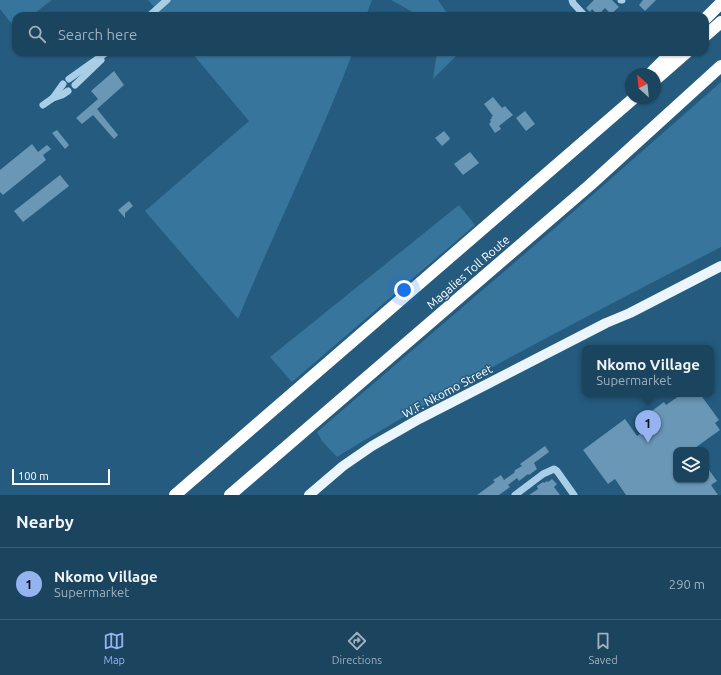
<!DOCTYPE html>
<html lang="en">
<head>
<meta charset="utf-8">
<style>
	body { margin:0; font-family:Ubuntu,sans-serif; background:#244b65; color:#f1f3f6 }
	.controls { position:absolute; right:12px; bottom:12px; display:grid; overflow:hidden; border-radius:8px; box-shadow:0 1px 3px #0004 }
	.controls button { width:36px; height:36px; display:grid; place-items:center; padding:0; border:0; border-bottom:1px solid #395c74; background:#1b445f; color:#f1f3f6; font:20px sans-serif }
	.compass { position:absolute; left:625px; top:68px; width:36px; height:36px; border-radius:50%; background:#1b445f; box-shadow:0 1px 3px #0004; rotate:333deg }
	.scale { position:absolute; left:12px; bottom:10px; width:98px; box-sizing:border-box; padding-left:4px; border:2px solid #fff; border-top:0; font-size:11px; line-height:14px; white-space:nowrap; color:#fff; -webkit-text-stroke:3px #245b7f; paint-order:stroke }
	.you { position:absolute; left:404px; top:290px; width:14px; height:14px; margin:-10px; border:3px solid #fff; border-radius:50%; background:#1a73e8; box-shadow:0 0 0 6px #1a73e833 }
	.badge { display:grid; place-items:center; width:26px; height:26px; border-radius:50%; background:#95b2f1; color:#111; font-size:13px; font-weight:700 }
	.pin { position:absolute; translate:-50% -33px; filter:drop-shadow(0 1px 2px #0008) }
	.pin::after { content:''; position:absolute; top:21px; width:14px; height:12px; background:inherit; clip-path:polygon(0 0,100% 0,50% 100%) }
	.popup { position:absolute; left:582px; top:345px; width:132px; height:52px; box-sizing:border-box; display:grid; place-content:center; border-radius:8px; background:#1b445f; filter:drop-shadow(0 1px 3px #0005); font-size:13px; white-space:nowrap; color:#a0b0bd }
	.popup b { font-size:15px; color:#f1f3f6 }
	.popup::after { content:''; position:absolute; left:50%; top:100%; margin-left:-8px; border:8px solid transparent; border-top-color:#1b445f }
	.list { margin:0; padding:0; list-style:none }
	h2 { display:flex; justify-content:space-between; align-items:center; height:52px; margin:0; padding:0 16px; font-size:17px }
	h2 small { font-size:13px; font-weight:400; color:#a0b0bd }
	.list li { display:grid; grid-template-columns:26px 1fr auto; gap:12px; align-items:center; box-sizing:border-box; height:72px; padding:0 16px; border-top:1px solid #395c74 }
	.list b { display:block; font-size:15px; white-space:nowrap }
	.list p { margin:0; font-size:13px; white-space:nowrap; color:#a0b0bd }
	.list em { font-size:13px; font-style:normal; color:#a0b0bd }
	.icon { flex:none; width:22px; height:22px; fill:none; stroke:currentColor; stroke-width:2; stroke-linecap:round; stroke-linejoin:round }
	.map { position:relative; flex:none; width:721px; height:495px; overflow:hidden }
	.search { position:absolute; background:#1b445f; box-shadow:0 1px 3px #0004; left:12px; right:12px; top:12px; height:44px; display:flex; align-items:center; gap:10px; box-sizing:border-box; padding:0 14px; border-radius:12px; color:#a0b0bd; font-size:15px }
	.sheet { height:124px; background:#1b445f }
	nav { display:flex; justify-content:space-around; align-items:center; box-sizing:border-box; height:56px; border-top:1px solid #395c74; background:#1b445f; font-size:11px; color:#a0b0bd }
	nav a { display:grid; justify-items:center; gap:2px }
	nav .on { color:#95b2f1 }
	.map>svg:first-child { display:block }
</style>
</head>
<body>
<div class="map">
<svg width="721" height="495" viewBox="0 0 721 495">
	<rect width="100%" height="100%" fill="#245b7f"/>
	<!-- green -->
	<g fill="#37759c">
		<polygon points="0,0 52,0 31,16 16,16 15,28 0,9"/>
		<polygon points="148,0 372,0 366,16 162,16"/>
		<polygon points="391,0 438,0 449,16 420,16"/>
		<path d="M191,52h162c-35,91 -78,178 -115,267l-93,-108 104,-90z"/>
		<polygon points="437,52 460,52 433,79"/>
		<path d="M721,82v165c-129,67 -260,133 -384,210l-15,-16 -5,-9 239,-205z"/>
		<polygon points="459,205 475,225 292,382 270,357"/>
	</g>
	<!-- building -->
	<g fill="#6997b5">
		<polygon points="594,0 612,0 619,7 611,14 605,8 598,15 592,9 590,12 586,8"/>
		<polygon points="643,0 656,0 645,11 639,5"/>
		<polygon points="114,71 124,85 97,109 118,135 114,139 93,115 82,124 76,118 98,99 91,91"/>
		<polygon points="493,97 502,108 505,106 513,115 499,126 501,129 495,133 489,124 491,122 490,120 492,118 491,117 493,116 484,104"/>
		<polygon points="525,111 535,124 526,131 516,118"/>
		<polygon points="57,130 69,145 65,149 52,133"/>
		<polygon points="444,131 449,137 450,139 442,146 435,138"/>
		<polygon points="32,144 38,152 47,145 51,149 43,155 46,160 3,195 0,192 0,170"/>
		<polygon points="470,152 479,163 463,175 454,164"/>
		<polygon points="60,175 69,186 23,222 14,211"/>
		<polygon points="129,201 133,206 125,213 125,218 118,210"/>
		<polygon points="682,394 700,394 719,420 715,423 720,430 692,450 676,450 676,480 706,480 706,466 717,481 711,485 718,495 626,495 615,479 608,484 583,450 625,419 637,436 648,428 641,419 664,402 666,405"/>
		<polygon points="545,446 549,452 534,463 537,469 529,475 528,474 519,481 517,478 508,485 510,487 499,495 477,495 495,482 493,480 501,475 504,480 514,473 515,470 522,466 520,464"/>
		<polygon points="552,479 557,484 554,487 560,495 529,495 538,489 537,486 543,482 544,483 547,481 548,482"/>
	</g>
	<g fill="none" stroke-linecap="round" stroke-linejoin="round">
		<!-- minor -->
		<g stroke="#a9cfe6" stroke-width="7">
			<polyline points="572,0 573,3 585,16"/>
			<polyline points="621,0 622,0"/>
			<polyline points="149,16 167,0"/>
			<polyline points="69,79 107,52"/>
			<polyline points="75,85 101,60"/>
			<polyline points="53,98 62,95 68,91"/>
			<polyline points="43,105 53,98 63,84"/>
			<polyline points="515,495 543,474 554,469 557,471 574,495"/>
		</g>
		<!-- major -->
		<polyline stroke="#eaf5fd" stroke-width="10" points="309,495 343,466 372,446 419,419 606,323 630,313 721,266"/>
		<!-- highway -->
		<g stroke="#fff" stroke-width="12">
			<polyline points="705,19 721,3"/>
			<polyline points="705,36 721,22"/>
			<polyline points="650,74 672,52"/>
			<polyline points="655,80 687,52"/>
			<polyline points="175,495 634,98"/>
			<polyline points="230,495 590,185 721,66"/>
		</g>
	</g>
	<g text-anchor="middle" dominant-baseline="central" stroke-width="3" stroke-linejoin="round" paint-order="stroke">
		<!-- street labels -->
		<g font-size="12" fill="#fff" stroke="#245b7f">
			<text transform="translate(468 272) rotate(-41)">Magalies Toll Route</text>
			<text transform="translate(447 391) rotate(-28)">W.F. Nkomo Street</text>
		</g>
	</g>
</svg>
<div class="controls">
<button><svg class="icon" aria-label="layers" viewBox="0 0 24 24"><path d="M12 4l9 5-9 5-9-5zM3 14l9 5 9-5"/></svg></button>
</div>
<svg class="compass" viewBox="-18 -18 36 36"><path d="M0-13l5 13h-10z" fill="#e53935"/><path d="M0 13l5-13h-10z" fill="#a0b0bd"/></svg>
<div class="scale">100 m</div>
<div class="you"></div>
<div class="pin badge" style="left:648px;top:443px">1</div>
<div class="popup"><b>Nkomo Village</b>Supermarket</div>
<div class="search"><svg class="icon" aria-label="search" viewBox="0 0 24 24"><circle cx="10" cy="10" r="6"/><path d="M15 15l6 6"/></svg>Search here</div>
</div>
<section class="sheet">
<h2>Nearby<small></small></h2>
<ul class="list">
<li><span class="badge">1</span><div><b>Nkomo Village</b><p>Supermarket</p></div><em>290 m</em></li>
</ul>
</section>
<nav>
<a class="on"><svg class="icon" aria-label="map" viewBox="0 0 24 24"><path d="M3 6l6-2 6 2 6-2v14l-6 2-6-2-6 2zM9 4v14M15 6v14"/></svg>Map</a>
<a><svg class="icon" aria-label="directions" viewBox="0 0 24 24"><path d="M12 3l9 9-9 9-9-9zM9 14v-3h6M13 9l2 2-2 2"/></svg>Directions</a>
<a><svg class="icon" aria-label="saved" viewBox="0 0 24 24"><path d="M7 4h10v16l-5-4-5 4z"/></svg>Saved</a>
</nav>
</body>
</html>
